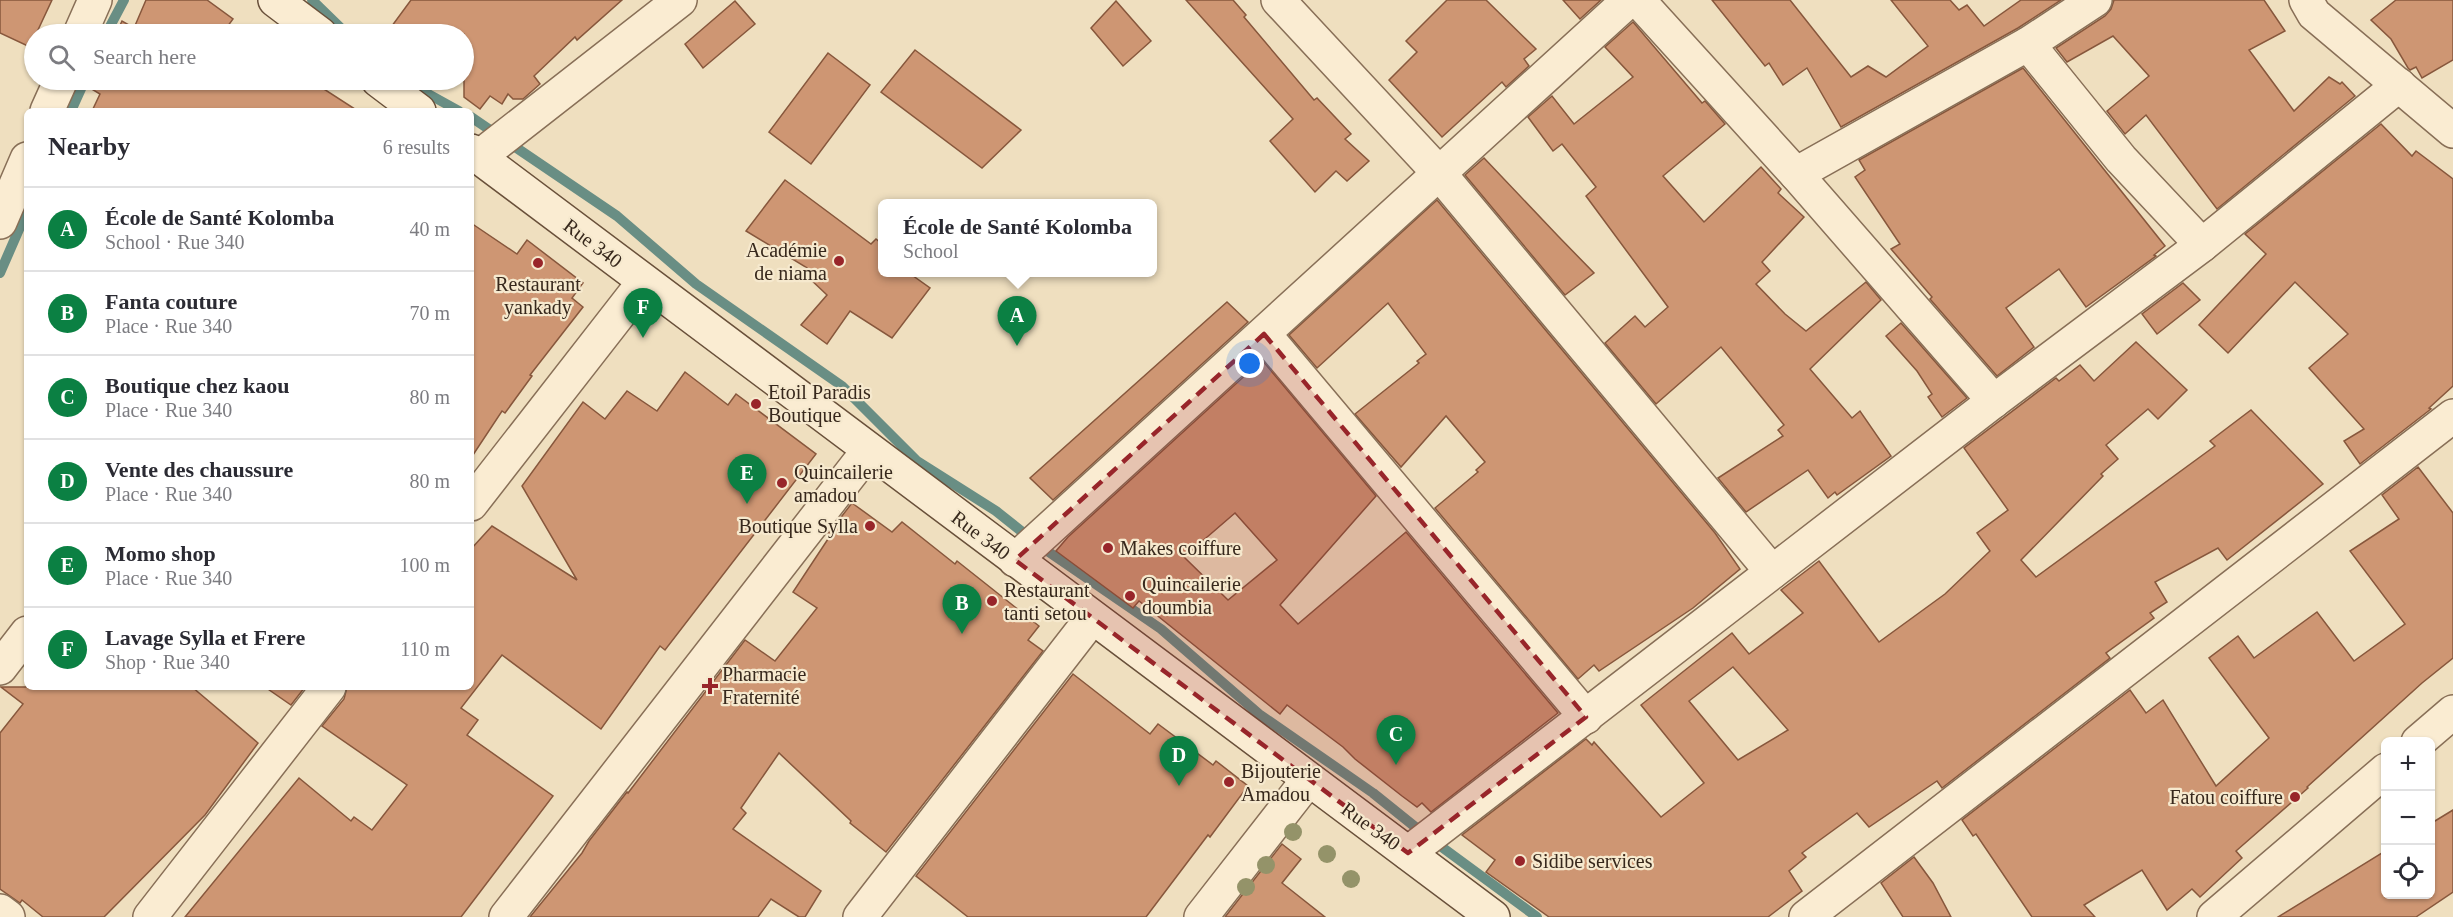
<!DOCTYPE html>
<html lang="en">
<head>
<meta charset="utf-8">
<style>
	body { margin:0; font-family:Georgia,serif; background:#f2f2f3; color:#2b2b33 }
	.controls { position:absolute; right:18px; bottom:18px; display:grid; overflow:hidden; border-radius:9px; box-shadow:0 2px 4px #0004 }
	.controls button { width:54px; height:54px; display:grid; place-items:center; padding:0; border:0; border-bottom:2px solid #e1e1e2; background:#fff; color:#2b2b33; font:30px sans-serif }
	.you { position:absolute; left:1250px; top:364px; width:21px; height:21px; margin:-15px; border:4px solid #fff; border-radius:50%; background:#1a73e8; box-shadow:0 0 0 9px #1a73e833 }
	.badge { display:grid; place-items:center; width:39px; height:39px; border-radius:50%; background:#0b8043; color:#fff; font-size:20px; font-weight:700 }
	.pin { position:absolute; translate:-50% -50px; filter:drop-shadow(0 2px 3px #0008) }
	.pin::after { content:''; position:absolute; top:32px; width:21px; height:18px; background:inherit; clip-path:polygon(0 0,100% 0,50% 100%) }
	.popup { position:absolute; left:878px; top:199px; width:279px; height:78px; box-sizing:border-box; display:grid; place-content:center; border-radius:9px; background:#fff; filter:drop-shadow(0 2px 4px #0005); font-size:20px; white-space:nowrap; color:#7c7c81 }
	.popup b { font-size:22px; color:#2b2b33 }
	.popup::after { content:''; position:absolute; left:50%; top:100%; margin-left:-12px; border:12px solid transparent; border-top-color:#fff }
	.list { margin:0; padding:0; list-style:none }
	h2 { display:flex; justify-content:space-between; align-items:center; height:78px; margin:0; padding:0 24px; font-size:26px }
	h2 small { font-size:20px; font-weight:400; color:#7c7c81 }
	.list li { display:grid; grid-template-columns:39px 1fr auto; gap:18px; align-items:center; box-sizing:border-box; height:84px; padding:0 24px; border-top:2px solid #e1e1e2 }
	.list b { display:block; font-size:22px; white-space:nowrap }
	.list p { margin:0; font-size:20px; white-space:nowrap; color:#7c7c81 }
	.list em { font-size:20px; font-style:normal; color:#7c7c81 }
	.icon { flex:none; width:33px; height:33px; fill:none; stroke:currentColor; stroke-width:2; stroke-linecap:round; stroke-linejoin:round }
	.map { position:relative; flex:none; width:2453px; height:917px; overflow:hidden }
	.search { position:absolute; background:#fff; box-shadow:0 2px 4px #0004; left:24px; top:24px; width:450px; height:66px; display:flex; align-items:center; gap:15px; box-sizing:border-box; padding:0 21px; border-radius:33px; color:#7c7c81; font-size:22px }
	.panel { position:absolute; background:#fff; box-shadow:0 2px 4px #0004; left:24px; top:108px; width:450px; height:582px; border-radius:9px }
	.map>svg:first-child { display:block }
</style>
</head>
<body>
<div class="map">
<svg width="2453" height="917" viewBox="0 0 2453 917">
	<rect width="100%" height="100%" fill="#efdfbf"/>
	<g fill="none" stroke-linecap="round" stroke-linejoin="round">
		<!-- stream -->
		<g stroke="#698e84" stroke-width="10">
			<polyline points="312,0 347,34"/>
			<polyline points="106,34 124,0"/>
			<polyline points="403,80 459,111"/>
			<polyline points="71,111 85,80"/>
			<polyline points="471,117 617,216 696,284 842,386 917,461 996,511 1040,546 1161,629 1259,714 1373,793 1424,834 1537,917"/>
			<polyline points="0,273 27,211"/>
		</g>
	</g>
	<!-- building -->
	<g fill="#ce9673" stroke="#87573c" stroke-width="1.5" fill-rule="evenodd">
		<polygon points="0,0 52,0 30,47 0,33"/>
		<polygon points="146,0 207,0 233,19 222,34 116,34 122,21 134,28"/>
		<polygon points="411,0 622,0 577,40 575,37 534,76 540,84 523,99 513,99 508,94 502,104 490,96 480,109 464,97 464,34 386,34"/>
		<polygon points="1186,0 1233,0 1246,15 1244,17 1314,100 1317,98 1351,134 1345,139 1369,161 1347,181 1336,171 1315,192 1270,141 1293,119"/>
		<polygon points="1447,0 1486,0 1536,49 1524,59 1529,66 1506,87 1502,82 1442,137 1389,80 1417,52 1406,41"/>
		<polygon points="1563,0 1601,0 1580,19"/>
		<polygon points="1712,0 1790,0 1851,77 1868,66 1886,77 1928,46 1891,0 1950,0 1959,10 1967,5 1984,26 2021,0 2061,0 2018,28 1841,127 1807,68 1783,85 1769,63 1765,66"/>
		<polygon points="2114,0 2264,0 2285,31 2249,50 2294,111 2329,77 2340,84 2342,82 2355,96 2217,209 2146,115 2125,134 2107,111 2149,76 2113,36 2067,62 2056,48 2105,16 2111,9"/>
		<polygon points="2396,0 2453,0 2453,60 2422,78 2416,67 2410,70 2408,68 2391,39 2371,20"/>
		<polygon points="735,1 755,24 703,68 685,44"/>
		<polygon points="1116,1 1151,41 1123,66 1091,28"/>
		<polygon points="1633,22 1702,103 1705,101 1725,124 1663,176 1704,222 1761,167 1781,189 1778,193 1804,217 1762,262 1770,271 1756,284 1785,314 1806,331 1866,282 1881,300 1810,369 1852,418 1860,411 1891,456 1837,495 1835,492 1828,498 1808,470 1746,512 1718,478 1783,436 1778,430 1784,425 1721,347 1656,404 1605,343 1635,316 1645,327 1668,307 1586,196 1596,187 1562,144 1553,151 1528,117 1552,96 1574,124 1633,77 1605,47"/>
		<polygon points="915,50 1021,130 982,168 881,92"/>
		<polygon points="828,53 870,85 811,164 769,132"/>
		<polygon points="2023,68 2165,246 2154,255 2156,256 2086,307 2059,269 2006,308 2034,347 1997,376 1930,299 1932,297 1891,249 1900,244 1855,177 1865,170 1859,160"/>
		<polygon points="94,80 310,80 358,111 92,111 100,94 90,88"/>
		<polygon points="2381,124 2412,156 2416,151 2453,179 2453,386 2429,408 2431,409 2360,464 2344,441 2364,429 2309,368 2348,334 2295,282 2228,353 2199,325 2266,254 2245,234"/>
		<polygon points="1484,158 1558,236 1594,273 1565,295 1465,175"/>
		<polygon points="785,180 871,244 876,239 882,244 882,273 909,273 930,288 892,338 850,311 827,344 801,325 827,295 807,276 809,269 746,231"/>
		<polygon points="1437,200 1715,533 1740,569 1693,608 1599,671 1594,665 1578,679 1435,508 1478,472 1476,470 1485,462 1446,416 1401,467 1355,414 1419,363 1417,361 1426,354 1388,303 1317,368 1289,335"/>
		<polygon points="471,223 517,254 527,240 583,283 572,298 583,307 530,375 532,376 505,413 502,411 471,458"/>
		<polygon points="2183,283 2200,300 2157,334 2142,314"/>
		<polygon points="1227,302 1248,322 1053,500 1030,478"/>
		<polygon points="1901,323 1967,398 1942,417 1928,397 1932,394 1917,371 1886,336"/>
		<path d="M2136,342l51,48 -29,29 -10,-10 -42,36 12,14 -17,15 2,2 -82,84 15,17 179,-131 -5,-5 41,-31 72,74 -96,76 -9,-12 -63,34 12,20 -17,11 4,5 -48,35 4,5 -168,130 -5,-7 -68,46 -12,-14 -55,40 4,4 -17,14 13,20 -34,26h-219l-63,-45 9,-12 -33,-25 124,-96 6,6 2,-3 67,75 43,-34 -63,-78 91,-72 17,21 54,-41 -22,-23 38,-29 60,81 66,-48 45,-43 -13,-18 31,-23 -44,-62 92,-70 3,3 21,-16 14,16zM1733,667l55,63 -50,30 -49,-59z"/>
		<path d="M1262,360l114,136 -96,109 18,19 108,-92 152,181 -127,99 -9,-9 -5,4 -15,-11 -47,-37 -12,-12 -56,-42 -7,9 -141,-113 -6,7 -77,-57 12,-14zM1235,513l42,47 -49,40 -44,-43z"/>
		<polygon points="685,372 728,405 736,394 816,454 665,650 660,646 601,729 502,655 461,708 478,720 467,735 553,796 461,917 185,917 299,778 351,821 354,817 372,830 407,785 322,726 344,699 347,687 471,687 471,549 492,526 577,580 522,486 583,402 605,419 627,391 657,411"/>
		<polygon points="2418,467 2453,513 2453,658 2422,683 2307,787 2308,788 2236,851 2242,858 2200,897 2192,889 2167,910 2142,870 2084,905 2095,917 2032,917 1976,834 1973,836 1962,820 2130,690 2146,713 2163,700 2216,786 2269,738 2209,658 2238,636 2254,658 2317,612 2354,661 2405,624 2350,551 2399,519 2382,495"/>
		<polygon points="852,503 892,532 902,522 955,564 957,561 1039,626 1028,640 1043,651 886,852 850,823 851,821 779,753 741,808 746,813 733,829 821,891 805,917 799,917 771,899 758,917 530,917 582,853 589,841 627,792 628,793 745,640 775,661 817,608 793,592 830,536 828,534"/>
		<polygon points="1073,674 1150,734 1158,724 1213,765 1216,761 1248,786 1210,837 1208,835 1146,917 968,917 916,876"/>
		<polygon points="1,687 192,687 258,743 205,815 104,917 43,917 22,900 20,903 0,889 0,733 23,704"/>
		<polygon points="265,687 305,687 291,705"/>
		<polygon points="2453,810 2453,892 2416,917 2278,917 2385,851 2385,894 2430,894 2430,824"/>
		<polygon points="1282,844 1301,859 1282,883 1325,917 1225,917"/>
		<polygon points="1914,857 1933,883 1951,917 1903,917 1881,883"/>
	</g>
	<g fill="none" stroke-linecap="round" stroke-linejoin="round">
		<defs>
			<g id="street">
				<polyline points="1278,0 1439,173 1772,572"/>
				<polyline points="1638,0 1796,174 1994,401"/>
				<polyline points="2306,0 2314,14 2453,131"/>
				<polyline points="80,34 95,0"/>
				<polyline points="2028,44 2121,159 2202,245"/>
				<polyline points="47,111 61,80"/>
				<polyline points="479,157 680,0"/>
				<polyline points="1796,174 2028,44 2095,0"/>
				<polyline points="0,222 27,159"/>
				<polyline points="1264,334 1586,717"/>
				<polyline points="471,504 644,282"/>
				<polyline points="1015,560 1629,0"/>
				<polyline points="0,668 27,633"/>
				<polyline points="2418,742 2453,712"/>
				<polyline points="1408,853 1994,401 2202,245 2399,85"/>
				<polyline points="0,911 8,917"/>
				<polyline points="150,917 329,687"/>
				<polyline points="506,917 869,450"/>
				<polyline points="860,917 1092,618"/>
				<polyline points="1201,917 1308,780"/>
				<polyline points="1806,917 2453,416"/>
				<polyline points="2214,917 2386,770"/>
			</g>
			<g id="secondary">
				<polyline points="275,0 320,34"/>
				<polyline points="378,80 419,111"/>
				<polyline points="471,151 1493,917"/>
			</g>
		</defs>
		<!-- street casing -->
		<use href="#street" stroke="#886f57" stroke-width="36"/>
		<!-- secondary casing -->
		<use href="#secondary" stroke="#69503a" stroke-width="36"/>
		<!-- street -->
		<use href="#street" stroke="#faecd2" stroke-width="33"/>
		<!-- secondary -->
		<use href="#secondary" stroke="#faecd2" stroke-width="33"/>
	</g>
	<!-- trees -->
	<g fill="#949369">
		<circle cx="1293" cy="832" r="9"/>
		<circle cx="1327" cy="854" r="9"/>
		<circle cx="1266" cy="865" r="9"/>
		<circle cx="1351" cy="879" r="9"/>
		<circle cx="1246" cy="887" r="9"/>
	</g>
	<!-- marked area -->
	<path fill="#98252a" fill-opacity="0.2" stroke="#98252a" stroke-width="4.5" stroke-dasharray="12 8" stroke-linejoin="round" d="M1264,334l322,383 -178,136 -393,-293z"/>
	<!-- markers -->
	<g fill="#98252a" stroke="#f6e9ce" stroke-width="2">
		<circle cx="839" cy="261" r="6"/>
		<circle cx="538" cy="263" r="6"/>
		<circle cx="756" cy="404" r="6"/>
		<circle cx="782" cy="483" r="6"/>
		<circle cx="870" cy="526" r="6"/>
		<circle cx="1108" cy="548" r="6"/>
		<circle cx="1130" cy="596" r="6"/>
		<circle cx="992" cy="601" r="6"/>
		<path d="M707 677h6v6h6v6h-6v6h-6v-6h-6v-6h6z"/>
		<circle cx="1229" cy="782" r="6"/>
		<circle cx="2295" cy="797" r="6"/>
		<circle cx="1520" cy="861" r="6"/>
	</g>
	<g text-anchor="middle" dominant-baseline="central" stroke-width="4.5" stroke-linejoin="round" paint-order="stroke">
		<!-- street labels -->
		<g font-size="20" fill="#37281c" stroke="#f6e9ce">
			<text transform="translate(593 243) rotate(37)">Rue 340</text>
			<text transform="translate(981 535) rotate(37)">Rue 340</text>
			<text transform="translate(1371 826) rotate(36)">Rue 340</text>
		</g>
		<!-- poi labels -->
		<g font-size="20" fill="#37281c" stroke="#f6e9ce" text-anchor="start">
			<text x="827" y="250" text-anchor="end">Académie<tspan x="827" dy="23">de niama</tspan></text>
			<text x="538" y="284" text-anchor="middle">Restaurant<tspan x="538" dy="23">yankady</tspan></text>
			<text x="768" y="392">Etoil Paradis<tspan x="768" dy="23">Boutique</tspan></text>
			<text x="794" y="472">Quincailerie<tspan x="794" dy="23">amadou</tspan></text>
			<text x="858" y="526" text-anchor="end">Boutique Sylla</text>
			<text x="1120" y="548">Makes coiffure</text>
			<text x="1142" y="584">Quincailerie<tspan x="1142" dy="23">doumbia</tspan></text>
			<text x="1004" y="590">Restaurant<tspan x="1004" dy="23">tanti setou</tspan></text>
			<text x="722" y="674">Pharmacie<tspan x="722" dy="23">Fraternité</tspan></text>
			<text x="1241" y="771">Bijouterie<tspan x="1241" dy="23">Amadou</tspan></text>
			<text x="2283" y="797" text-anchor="end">Fatou coiffure</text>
			<text x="1532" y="861">Sidibe services</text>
		</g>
	</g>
</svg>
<div class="controls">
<button>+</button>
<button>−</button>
<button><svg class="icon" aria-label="locate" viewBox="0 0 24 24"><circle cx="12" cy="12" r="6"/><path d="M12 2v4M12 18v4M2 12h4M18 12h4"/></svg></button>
</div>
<div class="you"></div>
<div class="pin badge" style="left:1017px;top:346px">A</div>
<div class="popup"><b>École de Santé Kolomba</b>School</div>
<div class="pin badge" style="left:962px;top:634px">B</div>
<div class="pin badge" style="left:1396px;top:765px">C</div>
<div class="pin badge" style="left:1179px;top:786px">D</div>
<div class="pin badge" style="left:747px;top:504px">E</div>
<div class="pin badge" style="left:643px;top:338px">F</div>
<div class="search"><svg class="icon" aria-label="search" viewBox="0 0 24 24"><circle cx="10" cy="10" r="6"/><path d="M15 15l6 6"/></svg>Search here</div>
<section class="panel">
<h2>Nearby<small>6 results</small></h2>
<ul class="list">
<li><span class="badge">A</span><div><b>École de Santé Kolomba</b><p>School · Rue 340</p></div><em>40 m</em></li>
<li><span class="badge">B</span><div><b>Fanta couture</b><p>Place · Rue 340</p></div><em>70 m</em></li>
<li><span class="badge">C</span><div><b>Boutique chez kaou</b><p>Place · Rue 340</p></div><em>80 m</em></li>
<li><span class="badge">D</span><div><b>Vente des chaussure</b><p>Place · Rue 340</p></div><em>80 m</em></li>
<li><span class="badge">E</span><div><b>Momo shop</b><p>Place · Rue 340</p></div><em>100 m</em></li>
<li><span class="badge">F</span><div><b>Lavage Sylla et Frere</b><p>Shop · Rue 340</p></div><em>110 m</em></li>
</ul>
</section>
</div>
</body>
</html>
